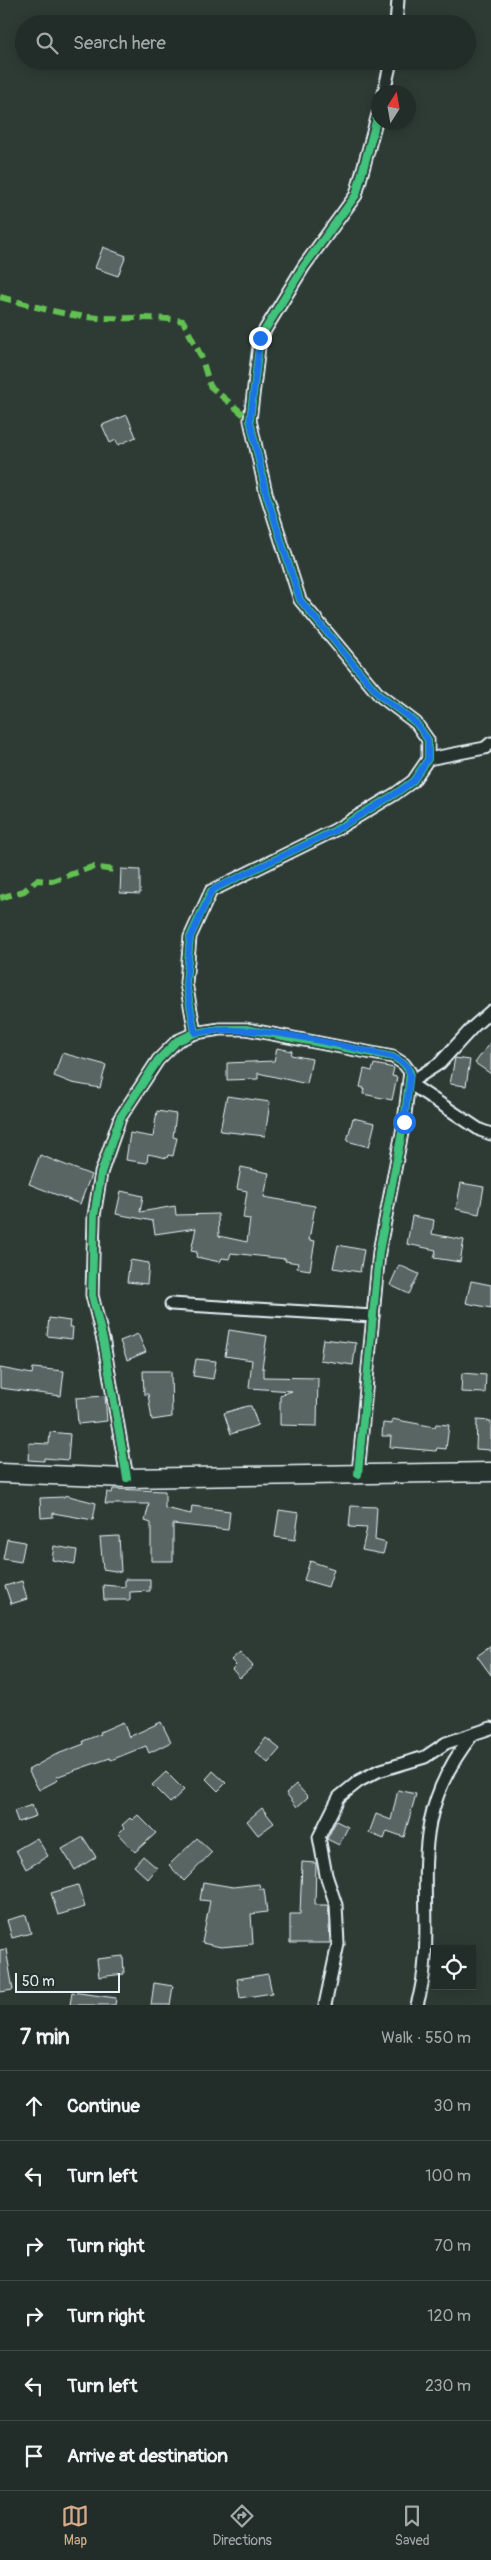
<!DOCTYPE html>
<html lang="en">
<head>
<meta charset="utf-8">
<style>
	body { margin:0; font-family:Pangolin,sans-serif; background:#2a3430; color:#f1f3f6 }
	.controls { position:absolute; right:15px; bottom:15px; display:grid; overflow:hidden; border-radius:0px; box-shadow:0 2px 12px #0003 }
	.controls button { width:45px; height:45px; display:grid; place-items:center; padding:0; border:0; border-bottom:1px solid #3f4845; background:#222c28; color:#f1f3f6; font:25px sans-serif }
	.compass { position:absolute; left:371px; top:85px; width:45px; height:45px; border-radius:50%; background:#222c28; box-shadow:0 2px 12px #0003; rotate:11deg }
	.scale { position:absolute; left:15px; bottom:12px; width:105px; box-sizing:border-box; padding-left:5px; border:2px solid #e8f1f8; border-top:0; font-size:14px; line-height:18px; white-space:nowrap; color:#e8f1f8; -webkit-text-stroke:4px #26332d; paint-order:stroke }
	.stop { position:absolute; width:15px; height:15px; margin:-11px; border:4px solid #1a73e8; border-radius:50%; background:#fff }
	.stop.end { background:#1a73e8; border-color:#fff; box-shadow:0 1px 5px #0008 }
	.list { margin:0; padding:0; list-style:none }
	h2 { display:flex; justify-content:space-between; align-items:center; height:65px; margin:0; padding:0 20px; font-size:21px }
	h2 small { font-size:16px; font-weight:400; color:#a2a7a8 }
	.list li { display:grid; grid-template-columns:32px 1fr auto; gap:15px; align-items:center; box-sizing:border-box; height:70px; padding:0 20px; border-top:1px solid #3f4845 }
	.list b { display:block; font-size:19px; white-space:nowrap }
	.list em { font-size:16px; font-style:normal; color:#a2a7a8 }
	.icon { flex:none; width:28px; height:28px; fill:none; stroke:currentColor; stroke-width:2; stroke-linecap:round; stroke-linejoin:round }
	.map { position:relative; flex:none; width:491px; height:2005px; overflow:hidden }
	.search { position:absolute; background:#222c28; box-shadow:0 2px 12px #0003; left:15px; right:15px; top:15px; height:55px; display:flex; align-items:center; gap:12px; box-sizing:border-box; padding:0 18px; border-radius:28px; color:#a2a7a8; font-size:19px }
	.sheet { height:485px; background:#222c28 }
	nav { display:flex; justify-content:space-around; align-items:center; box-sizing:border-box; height:70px; border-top:1px solid #3f4845; background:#222c28; font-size:14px; color:#a2a7a8 }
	nav a { display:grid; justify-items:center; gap:2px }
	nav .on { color:#d6ab8b }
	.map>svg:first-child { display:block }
</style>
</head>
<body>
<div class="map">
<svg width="491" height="2005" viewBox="0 0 491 2005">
	<rect width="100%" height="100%" fill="#2e3b35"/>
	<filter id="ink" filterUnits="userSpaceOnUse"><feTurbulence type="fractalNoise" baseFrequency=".02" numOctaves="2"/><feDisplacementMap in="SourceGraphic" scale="10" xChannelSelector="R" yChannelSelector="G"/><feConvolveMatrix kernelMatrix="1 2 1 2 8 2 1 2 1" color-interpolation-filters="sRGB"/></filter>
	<g filter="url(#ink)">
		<!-- building -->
		<g fill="#596563" stroke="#e8f1f8">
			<polygon points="103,247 126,256 118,276 95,268"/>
			<polygon points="127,415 136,437 118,445 116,440 110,443 102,425"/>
			<polygon points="121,869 140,870 140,894 120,893"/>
			<polygon points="491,1041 491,1074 475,1063"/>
			<polygon points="277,1048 292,1051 291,1055 312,1059 307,1084 258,1073 258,1079 227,1080 227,1063 274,1061"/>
			<polygon points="62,1053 106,1065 100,1088 72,1083 54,1076"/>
			<polygon points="455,1058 470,1060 466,1086 450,1084"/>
			<polygon points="374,1064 394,1068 392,1076 397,1077 392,1100 363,1094 364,1088 360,1087 364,1069 372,1071"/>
			<polygon points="227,1096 270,1102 265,1136 220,1131"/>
			<polygon points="157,1111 176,1114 173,1137 177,1138 173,1156 168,1155 167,1158 148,1154 147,1163 126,1160 130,1133 153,1137"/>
			<polygon points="353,1118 375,1123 369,1147 347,1141"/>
			<polygon points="40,1155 91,1175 80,1204 29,1184"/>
			<polygon points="241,1167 269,1173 264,1197 315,1206 309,1240 315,1241 310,1270 297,1268 298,1263 285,1261 286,1259 231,1253 229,1259 222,1258 220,1262 196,1257 197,1252 191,1251 196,1228 155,1234 153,1221 116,1214 121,1191 143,1196 140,1212 175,1206 176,1215 218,1214 219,1236 247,1242 250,1219 243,1218 247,1191 237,1189"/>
			<polygon points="461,1183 484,1187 479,1214 456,1209"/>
			<polygon points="412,1216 434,1220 432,1234 464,1240 460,1262 434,1258 436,1250 407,1244"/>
			<polygon points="338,1245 364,1250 360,1272 333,1268"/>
			<polygon points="130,1260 149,1263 147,1284 127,1282"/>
			<polygon points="399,1265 419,1274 409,1294 390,1285"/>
			<polygon points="471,1281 491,1285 491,1308 466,1303"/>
			<polygon points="49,1318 70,1321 69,1327 73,1327 72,1339 47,1336"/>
			<polygon points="229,1330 267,1336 262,1368 264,1368 264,1377 318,1378 317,1426 280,1425 280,1395 292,1391 249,1388 252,1360 225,1356"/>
			<polygon points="138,1334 146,1352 127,1360 120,1341"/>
			<polygon points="323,1339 356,1343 353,1365 320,1360"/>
			<polygon points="196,1359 216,1361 213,1379 193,1376"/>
			<polygon points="0,1368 32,1374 33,1368 64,1371 61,1396 0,1388"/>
			<polygon points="143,1371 171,1371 172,1417 152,1420 148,1394 144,1394"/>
			<polygon points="462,1373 486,1375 485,1393 461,1392"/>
			<polygon points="105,1396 107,1421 78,1424 76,1398"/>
			<polygon points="247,1406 251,1406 258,1425 231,1434 224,1413"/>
			<polygon points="392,1419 435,1427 436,1424 449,1425 446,1449 437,1448 436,1451 390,1447 391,1436 382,1436 383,1423 392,1424"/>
			<polygon points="477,1420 491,1421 491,1450 476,1449"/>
			<polygon points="50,1432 70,1434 68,1460 44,1458 44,1461 28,1460 29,1443 49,1444"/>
			<polygon points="113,1489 165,1491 165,1508 191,1514 192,1506 230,1511 228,1530 173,1524 173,1561 151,1561 151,1523 145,1521 149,1504 105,1504 107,1492 112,1493"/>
			<polygon points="65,1495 96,1503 93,1520 53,1513 53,1517 41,1518 40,1498 64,1497"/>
			<polygon points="351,1506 377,1507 375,1540 386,1543 383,1554 362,1550 367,1528 349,1527"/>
			<polygon points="279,1510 299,1513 295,1540 275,1537"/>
			<polygon points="119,1536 121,1572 103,1569 100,1537"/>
			<polygon points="7,1539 25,1542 21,1562 3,1559"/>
			<polygon points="54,1546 77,1550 75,1564 52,1560"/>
			<polygon points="310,1561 334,1569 328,1587 304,1580"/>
			<polygon points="125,1579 150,1579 150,1591 130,1592 130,1600 104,1600 103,1585 125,1587"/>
			<polygon points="22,1581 27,1599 11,1604 5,1586"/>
			<polygon points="491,1646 491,1675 477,1656"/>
			<polygon points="240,1652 253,1666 240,1678 232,1669 236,1665 231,1660"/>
			<polygon points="123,1722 129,1737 161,1722 171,1742 149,1753 146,1746 111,1760 110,1758 84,1767 56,1777 58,1780 39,1790 28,1770 55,1755 84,1744 83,1741 101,1734 100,1732"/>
			<polygon points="266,1738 280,1749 268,1763 255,1752"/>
			<polygon points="213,1771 226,1783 218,1791 206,1779"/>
			<polygon points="166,1772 184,1790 170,1803 152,1785"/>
			<polygon points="296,1784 308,1797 297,1807 286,1793"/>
			<polygon points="398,1790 416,1794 404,1837 387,1831 384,1839 369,1833 376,1814 391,1820"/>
			<polygon points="32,1805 36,1816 18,1822 14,1811"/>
			<polygon points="262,1808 274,1823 258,1835 247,1821"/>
			<polygon points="138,1815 156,1833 135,1852 118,1834 124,1828 122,1825 130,1818 132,1820"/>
			<polygon points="336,1821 348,1827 339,1845 327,1839"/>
			<polygon points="83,1837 96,1857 75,1870 62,1849"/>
			<polygon points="37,1838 48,1856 26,1869 16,1850"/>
			<polygon points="197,1838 212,1852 184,1881 169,1865"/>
			<polygon points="143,1856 157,1868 148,1879 134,1866"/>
			<polygon points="302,1862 316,1863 315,1905 328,1905 330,1943 290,1943 290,1914 300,1914"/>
			<polygon points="203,1882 233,1887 259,1884 260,1889 264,1889 267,1912 251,1914 253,1944 221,1947 202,1943 210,1901 200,1900"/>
			<polygon points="78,1885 85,1907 58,1915 51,1893"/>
			<polygon points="26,1915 31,1933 12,1938 7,1920"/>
			<polygon points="6,1949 13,1990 0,1992 0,1950"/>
			<polygon points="123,1956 124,1974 99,1977 97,1959"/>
			<polygon points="268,1974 272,1993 240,1998 237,1979"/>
			<polygon points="154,1983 173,1986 170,2005 151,2005"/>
			<polygon points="72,1992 116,1998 115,2005 70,2005"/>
		</g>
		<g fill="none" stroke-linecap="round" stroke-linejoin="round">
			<defs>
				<g id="street">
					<polyline points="396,24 398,0"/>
					<polyline points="384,92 391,61"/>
					<polyline points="428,759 485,748 491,743"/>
					<polyline points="491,1011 473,1027 440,1063 409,1083 480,1130 491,1134"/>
					<polyline points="195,1033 186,983 190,937 211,891 335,830 395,794 413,781 428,759 428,740 416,723 379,695 300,600 266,493 250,420 260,338 304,266 356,195 378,114"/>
					<polyline points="171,1304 373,1316"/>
					<polyline points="127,1478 104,1344 92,1295 94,1216 101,1173 120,1118 158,1060 177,1041 195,1033 220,1029 246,1029 393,1057 404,1064 410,1072 404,1122 379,1252 358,1474"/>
					<polyline points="325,2005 338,1944 336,1905 326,1875 319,1837 339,1797 359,1781 378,1771 425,1757 446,1743 491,1728"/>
					<path d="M417,2005c18,-60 1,-122 13,-183 7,-33 22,-62 43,-88"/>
				</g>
				<polyline id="primary" points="0,1473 127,1478 491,1472"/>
			</defs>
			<!-- street casing -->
			<use href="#street" stroke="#e8f1f8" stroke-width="15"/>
			<!-- primary casing -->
			<use href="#primary" stroke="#e8f1f8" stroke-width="21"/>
			<!-- street -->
			<use href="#street" stroke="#26332d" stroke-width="11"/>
			<!-- primary -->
			<use href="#primary" stroke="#26332d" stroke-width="18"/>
			<!-- quiet -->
			<g stroke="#63c152" stroke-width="6" stroke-dasharray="12 6" stroke-linecap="butt">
				<path d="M0,297c33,9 68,20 102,21 28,1 54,-2 81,3l18,35 9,30 40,34"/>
				<polyline points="0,898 24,891 37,880 52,881 92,867 115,870"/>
			</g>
			<defs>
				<g id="cycleway">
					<polyline points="195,1033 186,983 190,937 211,891 335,830 395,794 413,781 428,759 428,740 416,723 379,695 300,600 266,493 250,420 260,338 304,266 356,195 378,114"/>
					<polyline points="127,1478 104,1344 92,1295 94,1216 101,1173 120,1118 158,1060 177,1041 195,1033 220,1029 246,1029 393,1057 404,1064 410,1072 404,1122 379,1252 358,1474"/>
				</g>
			</defs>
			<!-- cycleway casing -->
			<use href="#cycleway" stroke="#26332d" stroke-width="11"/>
			<!-- cycleway -->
			<use href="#cycleway" stroke="#40c37c" stroke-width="8"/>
		</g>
	</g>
	<g fill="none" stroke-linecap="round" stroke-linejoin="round" filter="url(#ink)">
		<!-- route -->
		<path stroke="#1a73e8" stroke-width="6" d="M260,338l-10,82 16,73 34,107 79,95 37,28 12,17v19l-15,22 -18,13 -59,36 -124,60 -22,48 -4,44 9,51c61,-11 138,11 198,24 9,5 17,9 17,20l-6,45"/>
	</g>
</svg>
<div class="controls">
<button><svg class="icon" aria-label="locate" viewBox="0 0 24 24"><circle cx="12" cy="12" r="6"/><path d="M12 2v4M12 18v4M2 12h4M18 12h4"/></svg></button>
</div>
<svg class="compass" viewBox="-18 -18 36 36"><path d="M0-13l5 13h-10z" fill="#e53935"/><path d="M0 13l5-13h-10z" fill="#a2a7a8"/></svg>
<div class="scale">50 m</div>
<div class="stop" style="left:404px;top:1122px"></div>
<div class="stop end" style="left:260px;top:338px"></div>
<div class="search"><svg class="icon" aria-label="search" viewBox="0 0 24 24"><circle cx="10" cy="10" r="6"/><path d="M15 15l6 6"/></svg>Search here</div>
</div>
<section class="sheet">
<h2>7 min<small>Walk · 550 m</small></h2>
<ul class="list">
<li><svg class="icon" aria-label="ahead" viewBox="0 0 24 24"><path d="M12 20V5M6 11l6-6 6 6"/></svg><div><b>Continue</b></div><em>30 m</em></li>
<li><svg class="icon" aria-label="left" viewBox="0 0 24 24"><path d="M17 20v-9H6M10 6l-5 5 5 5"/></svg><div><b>Turn left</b></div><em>100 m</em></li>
<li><svg class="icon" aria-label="right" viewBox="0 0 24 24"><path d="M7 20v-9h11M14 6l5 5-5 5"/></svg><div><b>Turn right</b></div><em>70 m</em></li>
<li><svg class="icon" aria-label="right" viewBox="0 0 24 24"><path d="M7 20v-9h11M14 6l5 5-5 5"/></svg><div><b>Turn right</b></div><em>120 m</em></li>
<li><svg class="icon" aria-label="left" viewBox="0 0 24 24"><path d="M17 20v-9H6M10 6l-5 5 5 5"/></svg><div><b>Turn left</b></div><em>230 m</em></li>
<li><svg class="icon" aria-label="arrive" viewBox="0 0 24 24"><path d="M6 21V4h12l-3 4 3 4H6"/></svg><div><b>Arrive at destination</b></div></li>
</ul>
</section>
<nav>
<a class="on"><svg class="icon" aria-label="map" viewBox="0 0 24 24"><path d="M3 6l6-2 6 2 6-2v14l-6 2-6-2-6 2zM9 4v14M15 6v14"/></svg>Map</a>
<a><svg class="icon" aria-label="directions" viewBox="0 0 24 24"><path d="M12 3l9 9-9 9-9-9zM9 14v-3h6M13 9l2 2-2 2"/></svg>Directions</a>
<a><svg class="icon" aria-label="saved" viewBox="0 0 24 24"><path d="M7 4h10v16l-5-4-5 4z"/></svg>Saved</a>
</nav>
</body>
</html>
